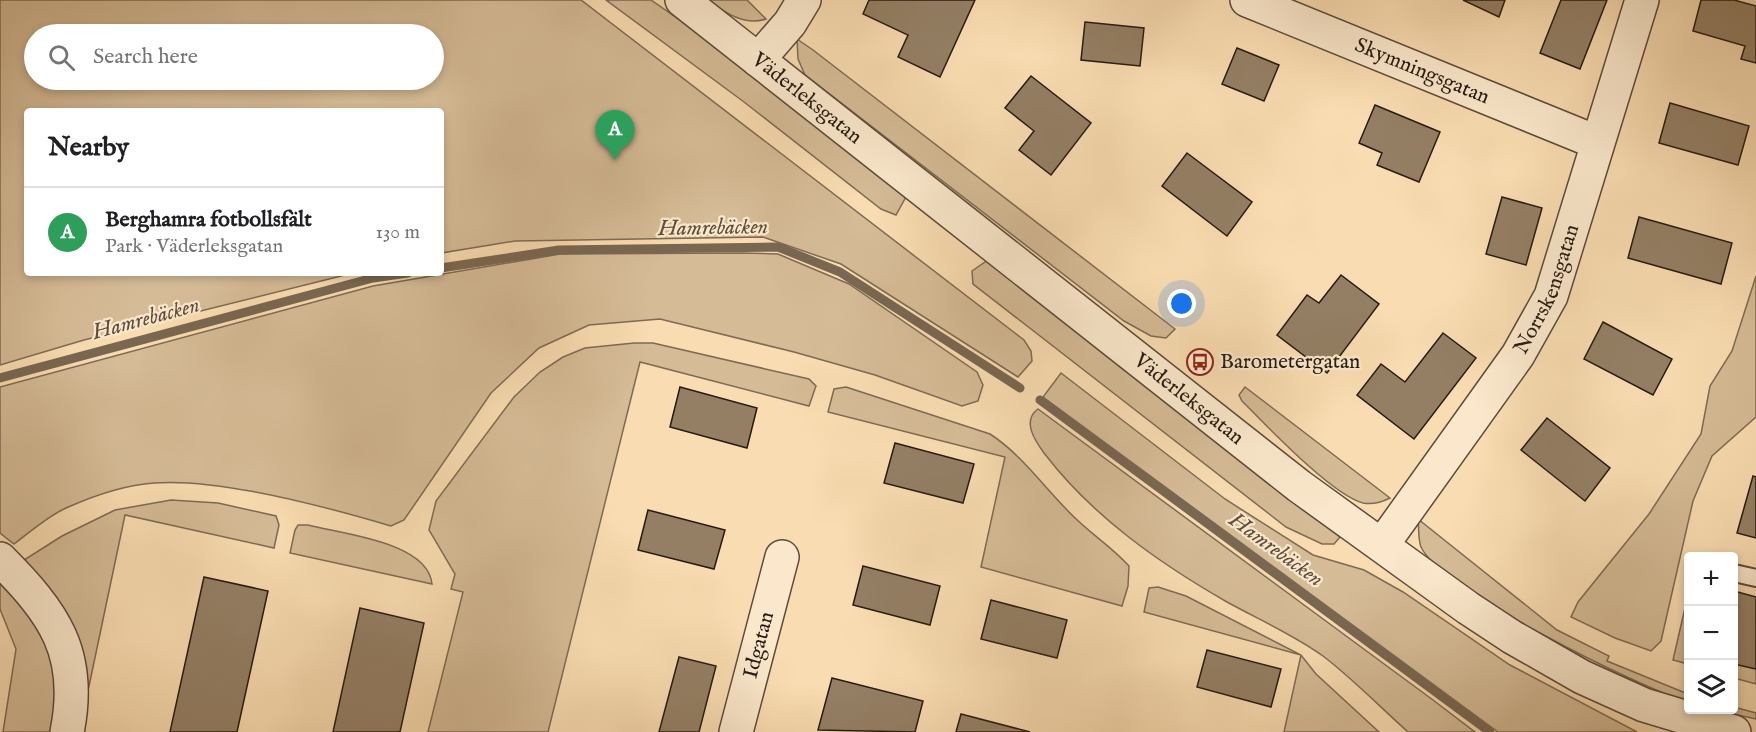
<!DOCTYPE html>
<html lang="en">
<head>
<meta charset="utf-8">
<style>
	body { margin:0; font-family:"IM FELL English",serif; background:#f6f6f6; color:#202124 }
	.controls { position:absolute; right:18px; bottom:18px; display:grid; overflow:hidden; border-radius:6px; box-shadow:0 3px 9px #0003 }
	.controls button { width:54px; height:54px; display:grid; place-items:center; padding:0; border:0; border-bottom:2px solid #e0e0e0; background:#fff; color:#202124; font:30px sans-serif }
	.you { position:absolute; left:1182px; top:304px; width:21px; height:21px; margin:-15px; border:4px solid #fff; border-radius:50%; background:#1a73e8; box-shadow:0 0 0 9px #1a73e833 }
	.badge { display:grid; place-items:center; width:39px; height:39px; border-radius:50%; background:#0b8043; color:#fff; font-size:20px; font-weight:700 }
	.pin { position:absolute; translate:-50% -50px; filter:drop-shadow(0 2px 3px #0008) }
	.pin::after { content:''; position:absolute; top:32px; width:21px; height:18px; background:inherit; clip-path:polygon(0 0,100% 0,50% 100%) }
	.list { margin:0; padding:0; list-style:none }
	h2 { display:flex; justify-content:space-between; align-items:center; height:78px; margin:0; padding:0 24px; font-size:26px }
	h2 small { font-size:20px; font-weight:400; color:#757577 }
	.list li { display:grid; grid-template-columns:39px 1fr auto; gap:18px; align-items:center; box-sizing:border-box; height:90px; padding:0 24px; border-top:2px solid #e0e0e0 }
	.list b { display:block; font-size:22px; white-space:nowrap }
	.list p { margin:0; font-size:20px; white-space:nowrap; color:#757577 }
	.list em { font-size:20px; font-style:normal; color:#757577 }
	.icon { flex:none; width:33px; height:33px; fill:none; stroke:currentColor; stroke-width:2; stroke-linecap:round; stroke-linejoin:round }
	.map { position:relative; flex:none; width:1756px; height:732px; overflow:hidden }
	.search { position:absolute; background:#fff; box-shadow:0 3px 9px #0003; left:24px; top:24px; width:420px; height:66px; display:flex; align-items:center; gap:15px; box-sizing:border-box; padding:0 21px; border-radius:33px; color:#757577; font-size:22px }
	.panel { position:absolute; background:#fff; box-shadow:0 3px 9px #0003; left:24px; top:108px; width:420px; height:168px; border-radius:6px }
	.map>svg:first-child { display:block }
</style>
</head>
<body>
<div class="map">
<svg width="1756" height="732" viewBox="0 0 1756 732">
	<rect width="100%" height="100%" fill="#f9dcb1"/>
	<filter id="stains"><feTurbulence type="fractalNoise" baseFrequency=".00333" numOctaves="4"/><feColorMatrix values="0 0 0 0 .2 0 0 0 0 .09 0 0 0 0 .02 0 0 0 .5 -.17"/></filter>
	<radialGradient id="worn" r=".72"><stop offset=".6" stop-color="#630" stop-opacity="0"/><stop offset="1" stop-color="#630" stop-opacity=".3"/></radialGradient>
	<!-- green -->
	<g fill="#d5bb96" stroke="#7e6b54" stroke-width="1.5" fill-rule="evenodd">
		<path d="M0,0h581l443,340 7,11 1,10 -14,16 -177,-113 -78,-27 -248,4 -74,12v-142h-414v162h326l-269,67 -84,25zM34,34h400v46h-400z"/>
		<polygon points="606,0 651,0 700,34 907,195 896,215 881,209 744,102"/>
		<path d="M708,0h39l19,19c-21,7 -41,-6 -58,-19z"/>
		<polygon points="797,39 813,50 1175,329 1166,338 1151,336 1124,321 805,75 798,59"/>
		<path d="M741,253l37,1 71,30 128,88 6,13 -5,16 -16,5 -87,-31 -81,-23 -134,-33 -71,6 -50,23 -48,45 -87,127 -13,6c-64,-19 -171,-48 -237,-43 -30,2 -61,13 -88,25 -18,8 -36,24 -52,36l-14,-11v-146l373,-101 187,-32z"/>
		<polygon points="988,260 1126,371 1340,537 1334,544 1322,544 1286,527 973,284 972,271"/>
		<polygon points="1756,276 1756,417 1712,456 1693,501 1661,641 1651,651 1615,638 1571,617 1578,602 1649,514 1701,434 1710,386 1732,351"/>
		<polygon points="634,343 653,343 809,379 816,386 809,406 640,362 548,732 428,732 463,592 451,589 455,574 429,530 436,501 514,397 540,372 563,357 585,348"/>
		<polygon points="1061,373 1225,499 1313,555 1364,570 1403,592 1510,665 1637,732 1498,732 1043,397"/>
		<path d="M846,387l144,47c31,20 53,52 80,79 18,19 41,33 59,53l-1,20 -6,20 -141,-39 24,-110 -177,-45 6,-23z"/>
		<path d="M1245,387l145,111c-8,4 -17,7 -27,5 -31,-8 -96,-77 -121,-102l-3,-6z"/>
		<path d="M1038,409l395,291 42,32h-67c-28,-25 -55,-53 -85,-76 -29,-21 -65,-37 -96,-54 -68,-39 -135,-86 -183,-149 -8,-11 -23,-32 -6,-44z"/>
		<polygon points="171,500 218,503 276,516 279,525 274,548 125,515 89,686 79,664 22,566 24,560 62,536 115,510"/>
		<path d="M1418,519l139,111 52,26 -2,5 81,33v8c-48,-14 -248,-113 -267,-155 -3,-8 -2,-19 -3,-28z"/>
		<path d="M298,525h10c35,9 120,17 124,59l-142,-31 5,-23z"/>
		<polygon points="0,582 27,608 60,666 53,732 3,732 16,649 0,609"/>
		<polygon points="1158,587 1186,596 1301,655 1316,674 1379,732 1284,732 1301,655 1144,612 1149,588"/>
		<polygon points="1688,595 1688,664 1673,660"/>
		<polygon points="1734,664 1756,669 1756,684 1734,678"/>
		<polygon points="1734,707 1756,713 1756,719 1716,710 1734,710"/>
	</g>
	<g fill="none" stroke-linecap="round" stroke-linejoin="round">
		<!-- stream -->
		<g stroke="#796751" stroke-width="9">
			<polyline points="441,268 559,250 778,247 840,272 1020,388"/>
			<polyline points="0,378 373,278 408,273"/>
			<polyline points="1040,400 1490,732"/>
		</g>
	</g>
	<!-- building -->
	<g fill="#947f65" stroke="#261b12" stroke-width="1.5">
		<polygon points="869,0 975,0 940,77 898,57 908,35 863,14"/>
		<polygon points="1463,0 1505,0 1499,17"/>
		<polygon points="1561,0 1607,0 1580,69 1540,53"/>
		<polygon points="1701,0 1734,0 1756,6 1756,63 1741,59 1745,46 1693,31"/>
		<polygon points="1085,22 1144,28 1140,66 1081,60"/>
		<polygon points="1237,48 1279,65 1264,101 1222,84"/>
		<polygon points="1031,76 1091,123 1051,175 1019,150 1034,131 1005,108"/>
		<polygon points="1670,103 1749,126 1738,165 1659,143"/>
		<polygon points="1375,105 1440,132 1419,182 1377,165 1382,153 1359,143"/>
		<polygon points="1187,153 1252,202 1227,236 1162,186"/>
		<polygon points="1502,197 1542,208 1526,265 1486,254"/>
		<polygon points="1639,217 1732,243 1721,284 1628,258"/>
		<polygon points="1341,275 1379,304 1327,373 1277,335 1307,295 1319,303"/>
		<polygon points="1603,322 1672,359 1653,395 1584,359"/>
		<polygon points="1443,333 1476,358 1414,439 1357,395 1381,364 1405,382"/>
		<polygon points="680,387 757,408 747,448 670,427"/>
		<polygon points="1547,418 1610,468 1585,501 1521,450"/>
		<polygon points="895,443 974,464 963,503 884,483"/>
		<polygon points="1753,476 1756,477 1756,538 1737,533"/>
		<polygon points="648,510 725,530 714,569 638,550"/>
		<polygon points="863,566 940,586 930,625 853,605"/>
		<polygon points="204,577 268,591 237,732 170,732"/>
		<polygon points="1734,591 1756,597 1756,669 1734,664"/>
		<polygon points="991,600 1067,620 1057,658 981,639"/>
		<polygon points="360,608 424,623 400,732 333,732"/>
		<polygon points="1207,650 1281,669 1271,707 1197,687"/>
		<polygon points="679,657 716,666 699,732 659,732"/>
		<polygon points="832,678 923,701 915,732 818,730"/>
		<polygon points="961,714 1030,732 956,732"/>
	</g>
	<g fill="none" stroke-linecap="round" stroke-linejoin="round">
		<defs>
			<polyline id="service" points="1734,573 1756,578"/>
			<g id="minor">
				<path id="s1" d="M1247,0l349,142"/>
				<polyline points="758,60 790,23 804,0"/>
				<path id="s2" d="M1382,545l136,-190 33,-59 91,-296"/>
				<path d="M0,559c54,54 83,94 67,173"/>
				<path id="s3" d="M736,732l46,-175"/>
			</g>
			<g id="tertiary">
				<path id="s4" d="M682,0l617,486 169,122 44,29 70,40 62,28 90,27"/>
			</g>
		</defs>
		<!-- service casing -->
		<use href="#service" stroke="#5b4b3a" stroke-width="20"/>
		<!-- minor casing -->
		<use href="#minor" stroke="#5b4b3a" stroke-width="36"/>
		<!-- tertiary casing -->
		<use href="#tertiary" stroke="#5b4b3a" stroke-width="36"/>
		<!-- service -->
		<use href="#service" stroke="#fbe8cc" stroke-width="16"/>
		<!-- minor -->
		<use href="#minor" stroke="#fbe8cc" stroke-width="33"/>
		<!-- tertiary -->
		<use href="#tertiary" stroke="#fbe8cc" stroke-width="33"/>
	</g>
	<!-- icons -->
	<defs>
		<symbol id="bus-ring" viewBox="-11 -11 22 22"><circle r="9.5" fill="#fbe8cc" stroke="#8f2418" stroke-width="1.5"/><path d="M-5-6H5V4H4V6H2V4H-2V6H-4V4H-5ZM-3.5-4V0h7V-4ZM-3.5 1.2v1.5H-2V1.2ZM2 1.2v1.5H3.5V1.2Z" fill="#8f2418"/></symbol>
	</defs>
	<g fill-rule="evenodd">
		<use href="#bus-ring" x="1185" y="347" width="30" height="30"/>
	</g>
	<g text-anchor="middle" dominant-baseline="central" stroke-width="4.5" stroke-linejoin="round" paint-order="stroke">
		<!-- street labels -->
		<g font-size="21" fill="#261b12" stroke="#fbe8cc">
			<text stroke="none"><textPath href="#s1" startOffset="189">Skymningsgatan</textPath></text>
			<text stroke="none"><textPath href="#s4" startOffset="159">Väderleksgatan</textPath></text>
			<text stroke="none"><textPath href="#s2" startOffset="306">Norrskensgatan</textPath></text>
			<text stroke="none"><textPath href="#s4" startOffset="645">Väderleksgatan</textPath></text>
			<text stroke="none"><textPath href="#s3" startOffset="90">Idgatan</textPath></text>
		</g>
		<!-- poi labels -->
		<g font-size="21" fill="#261b12" stroke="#fbe8cc" text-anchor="start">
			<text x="1220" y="362">Barometergatan</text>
		</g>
		<!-- water labels -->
		<g font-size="22" font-style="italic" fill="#5e4e3c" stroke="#fbe8cc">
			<text transform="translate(713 228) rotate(-1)">Hamrebäcken</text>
			<text transform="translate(146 319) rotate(-15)">Hamrebäcken</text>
			<text transform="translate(1276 550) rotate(36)">Hamrebäcken</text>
		</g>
	</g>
	<rect width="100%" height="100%" filter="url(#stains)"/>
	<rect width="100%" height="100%" fill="url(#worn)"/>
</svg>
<div class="controls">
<button>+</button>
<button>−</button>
<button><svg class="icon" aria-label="layers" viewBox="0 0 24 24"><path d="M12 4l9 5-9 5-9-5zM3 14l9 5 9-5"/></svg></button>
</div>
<div class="you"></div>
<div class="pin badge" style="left:615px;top:160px;background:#2e9e5b">A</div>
<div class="search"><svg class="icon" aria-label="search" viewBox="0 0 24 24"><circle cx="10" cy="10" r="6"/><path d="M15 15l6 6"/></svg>Search here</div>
<section class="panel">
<h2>Nearby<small></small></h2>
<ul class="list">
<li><span class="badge" style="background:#2e9e5b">A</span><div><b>Berghamra fotbollsfält</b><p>Park · Väderleksgatan</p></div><em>130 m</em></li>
</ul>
</section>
</div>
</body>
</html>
